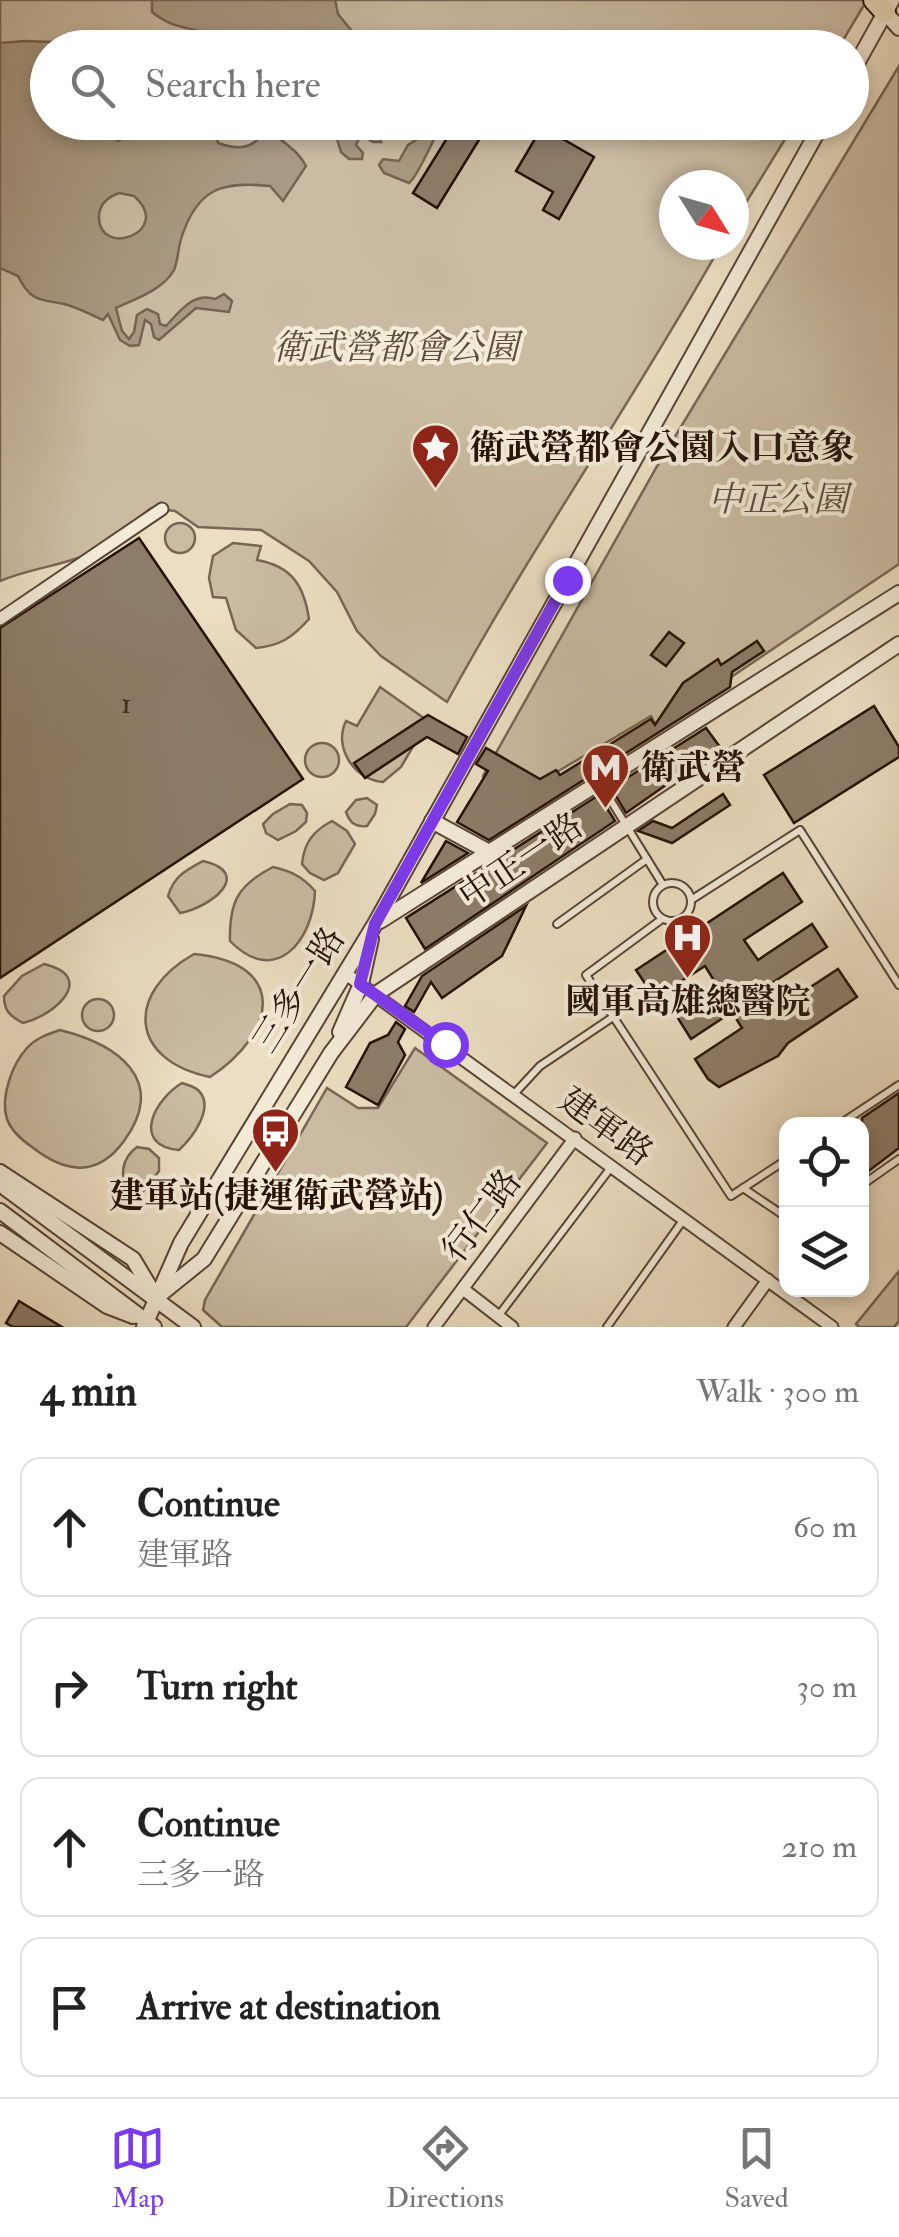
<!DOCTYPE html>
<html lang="en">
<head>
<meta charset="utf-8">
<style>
	body { margin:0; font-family:"IM FELL Double Pica","Noto Serif TC",serif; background:#f6f6f6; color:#222 }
	.controls { position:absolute; right:30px; bottom:30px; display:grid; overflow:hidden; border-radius:20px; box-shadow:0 5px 15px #0003 }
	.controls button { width:90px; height:90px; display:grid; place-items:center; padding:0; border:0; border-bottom:2px solid #e0e0e0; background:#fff; color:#222; font:50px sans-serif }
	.compass { position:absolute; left:659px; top:170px; width:90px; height:90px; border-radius:50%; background:#fff; box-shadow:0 5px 15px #0003; rotate:127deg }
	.stop { position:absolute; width:30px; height:30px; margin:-22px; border:8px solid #7c3aed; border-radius:50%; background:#fff }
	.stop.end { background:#7c3aed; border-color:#fff; box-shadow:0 2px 10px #0008 }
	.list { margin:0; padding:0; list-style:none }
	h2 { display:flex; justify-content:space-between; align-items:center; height:130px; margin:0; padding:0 40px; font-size:42px }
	h2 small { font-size:32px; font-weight:400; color:#767676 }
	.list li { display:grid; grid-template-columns:65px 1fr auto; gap:30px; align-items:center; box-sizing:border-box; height:140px; margin:0 20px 20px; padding:0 20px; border:2px solid #e0e0e0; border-radius:20px }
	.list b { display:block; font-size:38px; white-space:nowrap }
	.list p { margin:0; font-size:32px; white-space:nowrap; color:#767676 }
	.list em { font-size:32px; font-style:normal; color:#767676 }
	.icon { flex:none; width:55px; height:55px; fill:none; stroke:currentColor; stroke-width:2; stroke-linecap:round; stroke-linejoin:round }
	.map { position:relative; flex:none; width:899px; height:1327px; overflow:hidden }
	.search { position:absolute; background:#fff; box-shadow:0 5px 15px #0003; left:30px; right:30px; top:30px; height:110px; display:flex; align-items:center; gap:25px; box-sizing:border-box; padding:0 35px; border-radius:55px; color:#767676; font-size:38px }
	.sheet { height:770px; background:#fff }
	nav { display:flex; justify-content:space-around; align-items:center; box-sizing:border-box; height:140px; border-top:2px solid #e0e0e0; background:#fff; font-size:28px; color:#767676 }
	nav a { display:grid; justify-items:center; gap:5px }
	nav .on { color:#7c3aed }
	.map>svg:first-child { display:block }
</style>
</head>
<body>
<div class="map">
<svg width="899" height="1327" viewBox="0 0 899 1327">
	<rect width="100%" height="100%" fill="#ecdec2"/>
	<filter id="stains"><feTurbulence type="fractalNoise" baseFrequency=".002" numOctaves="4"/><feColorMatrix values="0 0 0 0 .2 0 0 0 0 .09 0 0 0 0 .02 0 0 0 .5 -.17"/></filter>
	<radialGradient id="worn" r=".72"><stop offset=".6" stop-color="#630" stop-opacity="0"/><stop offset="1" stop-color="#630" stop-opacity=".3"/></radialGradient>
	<!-- green -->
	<g fill="#cabba2" stroke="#786654" stroke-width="2.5">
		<path d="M0,0h867l-28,47 -791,1v74l747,1 -61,99v-37h-60v60h47c-87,155 -189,301 -274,457l-66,-46 -24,-25 -20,-39 -28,-31 -48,-31 -63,-3 -23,-16 -24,-3c-23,18 -45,41 -73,50 -26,9 -52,12 -78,23z"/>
		<polygon points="899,66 899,564 657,727 651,716 540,782 512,794 483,776 656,468"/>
		<circle cx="180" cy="538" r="15"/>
		<path d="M233,543l28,3 -4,14c35,6 47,26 52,59 -16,18 -29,27 -53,29l-20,-18 -10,-32 -13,-1 -4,-19 4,-22z"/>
		<path d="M380,687l48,34 -27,46 -18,15c-29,-2 -50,-35 -37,-61l11,5z"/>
		<circle cx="322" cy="760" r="17"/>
		<path d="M367,798l10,7 -2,9 -8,12c-12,1 -17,-3 -21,-14l10,-12z"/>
		<polygon points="290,804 302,805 307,813 306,822 296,831 278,840 266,833 263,824 273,814"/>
		<path d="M332,821l15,10 8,13 -17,29 -14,7 -14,-7 -8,-9c2,-21 11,-33 30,-43z"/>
		<path d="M203,861c52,12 7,47 -23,52l-12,-17c6,-20 18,-26 35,-35z"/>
		<path d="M273,867c18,4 30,10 42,24 -2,51 -40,96 -85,50 -1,-39 8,-56 43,-74z"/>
		<path d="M194,954c95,9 83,79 16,123 -81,-17 -85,-84 -16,-123z"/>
		<path d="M44,964c54,13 10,52 -21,59 -13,-7 -19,-12 -19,-27l18,-20z"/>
		<circle cx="98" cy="1015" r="16"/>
		<path d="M60,1030c56,14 109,49 64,111 -27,37 -59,32 -92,6 -10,-7 -21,-16 -25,-28 -7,-21 5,-55 20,-71 9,-10 21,-14 33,-18z"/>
		<polygon points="415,1048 547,1143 406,1327 222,1327 203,1310 205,1300 327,1088 358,1108 378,1108"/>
		<path d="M182,1083c5,2 11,3 16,7 18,17 -6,48 -19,60 -49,-5 -24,-51 3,-67z"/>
		<path d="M137,1147l12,2 10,9v13l-17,22 -12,-1c-12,-15 -8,-34 7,-45z"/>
		<polygon points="899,1271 899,1321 894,1327 859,1327 856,1324"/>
	</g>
	<!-- water -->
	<g fill="#a99982" stroke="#756351" stroke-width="2.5" fill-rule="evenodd">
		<path d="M152,0h183l3,14 27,33h-30l-16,-11 -24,11h-77l-4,-11c-25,-10 -40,-6 -62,-24z"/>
		<path d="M25,41l27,1 12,5 -16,1v74l42,1 28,18 18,-10 3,-8h74l5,20c21,8 39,6 48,-17l-3,-3h13l-4,4c6,16 24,19 34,39l-23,35 -13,-15c-48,-5 -73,2 -89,53 -3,10 -3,22 -7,31 -11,20 -39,29 -58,38l6,23 7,8 5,-7 3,-17 10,-6 11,5 2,10 6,2c14,-15 27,-34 49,-27l9,-5 8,7 -3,11 -33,-4 -37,32 -5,-3 -3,-13 -6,-4 -6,25 -9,1 -10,-6 -12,-26 -5,6c-12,-5 -26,-13 -39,-16 -25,-5 -33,-2 -46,-28l-18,-8v-225zM119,193l15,3c41,36 -37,64 -35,19 1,-12 9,-18 20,-22z"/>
		<polygon points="355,123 369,123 381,142 373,142 361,135 356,145 363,153 362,159 349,159 341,152 337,139"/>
		<path d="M431,123h12c-10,14 -23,51 -34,60l-25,-10 -5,-8 4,-6 16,2 9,-16 21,-13z"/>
	</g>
	<!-- building -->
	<g fill="#8d7c68" stroke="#261207" stroke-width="2.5">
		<polygon points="457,122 490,122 437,208 413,193"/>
		<polygon points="542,127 594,157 559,219 543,210 553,192 516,171"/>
		<polygon points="139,538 303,779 0,978 0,628"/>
		<polygon points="669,632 684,643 666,666 651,655"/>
		<polygon points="757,641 764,651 732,672 730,687 489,840 457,822 488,771 476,764 486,748 540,779 556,770 560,775 651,719 655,725 683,683 718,659 721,665"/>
		<polygon points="874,706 899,747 899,757 794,823 764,775"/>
		<polygon points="428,715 467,737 458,754 427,737 365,778 354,763"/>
		<polygon points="706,728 720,747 626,813 611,788"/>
		<polygon points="723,794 730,805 672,843 638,831 653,821 672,828"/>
		<polygon points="599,795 615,821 425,949 406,918"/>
		<polygon points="446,841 468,853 421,883"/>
		<polygon points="783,873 802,902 744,940 758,960 812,924 827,947 769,985 783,1005 838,969 857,997 788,1043 778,1056 719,1087 708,1079 695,1059 742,1028 732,1012 691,1039 676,1015 718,987 705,966 655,998 636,970"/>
		<polygon points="526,906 502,956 442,998 431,982 414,1012 405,1006 422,976"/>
		<polygon points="396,1022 405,1029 398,1042 405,1055 378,1105 346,1087 370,1043 388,1035"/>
		<polygon points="899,1093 899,1148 862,1176 862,1118"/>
		<polygon points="19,1301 62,1327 13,1327 6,1323"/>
	</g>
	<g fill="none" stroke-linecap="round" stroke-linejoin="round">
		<defs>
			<g id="service">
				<polyline points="600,783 663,885"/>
				<circle cx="672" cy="902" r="19"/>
				<polyline points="691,900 800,830 899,985"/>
				<polyline points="662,919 586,975 731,1196 786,1160"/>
				<polyline points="557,924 647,859"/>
				<polyline points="514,1094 540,1066 613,1017"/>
				<polyline points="840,1124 899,1085"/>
				<polyline points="862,1185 899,1159"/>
				<polyline points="743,1188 786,1217"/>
				<polyline points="499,1315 612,1166"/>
				<polyline points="607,1327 684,1219"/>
			</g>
			<g id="minor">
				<polyline points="0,619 162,509"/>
				<polyline points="346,974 832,1327"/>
				<polyline points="463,1289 512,1327"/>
				<polyline points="434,1327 575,1138"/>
				<polyline points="734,1327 768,1280"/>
			</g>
			<g id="tertiary">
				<polyline points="885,12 899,28"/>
				<polyline points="852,72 892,0"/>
				<polyline points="432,821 489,852"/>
				<polyline points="380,921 899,593"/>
				<polyline points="340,1032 361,984 371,939"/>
				<polyline points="0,1172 133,1259 151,1289"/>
				<polyline points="0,1184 193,1327"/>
				<polyline points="0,1211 154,1327"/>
				<polyline points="0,1233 107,1306 133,1316"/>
				<polyline points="157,1297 204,1259 331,1053 376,994 899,644"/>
				<polyline points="144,1327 181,1243 375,924 823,122"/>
			</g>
			<polyline id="motorway" points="874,0 885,12"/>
		</defs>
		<!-- service casing -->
		<use href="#service" stroke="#584536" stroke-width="10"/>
		<!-- minor casing -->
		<use href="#minor" stroke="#584536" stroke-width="15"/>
		<!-- tertiary casing -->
		<use href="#tertiary" stroke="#584536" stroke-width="18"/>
		<!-- motorway casing -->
		<use href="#motorway" stroke="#261207" stroke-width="24"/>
		<!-- service -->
		<use href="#service" stroke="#f3ead7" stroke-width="6"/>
		<!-- minor -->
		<use href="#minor" stroke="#f3ead7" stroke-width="11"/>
		<!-- tertiary -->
		<use href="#tertiary" stroke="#f3ead7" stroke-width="14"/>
		<!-- motorway -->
		<use href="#motorway" stroke="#ecdec2" stroke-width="20"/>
	</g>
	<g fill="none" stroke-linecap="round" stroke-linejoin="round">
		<!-- route -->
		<polyline stroke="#7c3aed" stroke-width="12" points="445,1044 360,984 375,924 567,580"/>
	</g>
	<!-- icons -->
	<defs>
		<symbol id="sight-pin" viewBox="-11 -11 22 30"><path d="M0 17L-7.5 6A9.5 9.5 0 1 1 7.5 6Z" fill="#8f2418" stroke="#f3ead7"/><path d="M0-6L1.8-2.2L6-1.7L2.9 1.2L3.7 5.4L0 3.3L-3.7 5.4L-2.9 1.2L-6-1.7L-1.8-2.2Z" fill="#fff"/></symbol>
		<symbol id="metro-pin" viewBox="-11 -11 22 30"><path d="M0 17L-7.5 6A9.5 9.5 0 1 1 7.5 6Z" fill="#8f2418" stroke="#f3ead7"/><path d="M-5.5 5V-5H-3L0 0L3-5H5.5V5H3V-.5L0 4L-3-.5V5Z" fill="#fff"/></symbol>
		<symbol id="hospital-pin" viewBox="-11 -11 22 30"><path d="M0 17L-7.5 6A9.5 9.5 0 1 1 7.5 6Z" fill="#8f2418" stroke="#f3ead7"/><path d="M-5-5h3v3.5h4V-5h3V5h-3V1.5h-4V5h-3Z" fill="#fff"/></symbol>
		<symbol id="bus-pin" viewBox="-11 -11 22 30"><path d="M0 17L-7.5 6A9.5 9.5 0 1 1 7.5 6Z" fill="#8f2418" stroke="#f3ead7"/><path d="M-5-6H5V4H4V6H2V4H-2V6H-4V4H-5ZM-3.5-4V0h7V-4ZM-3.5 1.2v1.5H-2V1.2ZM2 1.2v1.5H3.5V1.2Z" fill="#fff"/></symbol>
	</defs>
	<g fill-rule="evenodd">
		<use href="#sight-pin" x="408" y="420" width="55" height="75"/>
		<use href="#metro-pin" x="578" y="740" width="55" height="75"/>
		<use href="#hospital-pin" x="660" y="910" width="55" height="75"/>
		<use href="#bus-pin" x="248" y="1104" width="55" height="75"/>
	</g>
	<g text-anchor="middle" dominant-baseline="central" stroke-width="8" stroke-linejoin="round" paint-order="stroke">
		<!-- number labels -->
		<g font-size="30" fill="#402c1f">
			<text x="126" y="703">1</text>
		</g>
		<!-- park labels -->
		<g font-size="35" font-style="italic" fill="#5f4d3d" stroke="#f3ead7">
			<text x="396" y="348">衛武營都會公園</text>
			<text x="778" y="500">中正公園</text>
		</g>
		<!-- poi labels -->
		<g font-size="35" font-weight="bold" fill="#261207" stroke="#f3ead7" text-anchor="start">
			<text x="470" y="448">衛武營都會公園入口意象</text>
			<text x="641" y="768">衛武營</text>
			<text x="688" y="1002" text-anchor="middle">國軍高雄總醫院</text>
			<text x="276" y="1196" text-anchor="middle">建軍站(捷運衛武營站)</text>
		</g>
		<!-- street labels -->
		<g font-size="35" fill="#261207" stroke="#f3ead7">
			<text transform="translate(521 861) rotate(-34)">中正一路</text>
			<text transform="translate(299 990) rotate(-58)">三多一路</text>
			<text transform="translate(606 1127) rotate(36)">建軍路</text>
			<text transform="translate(482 1216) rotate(-53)">行仁路</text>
		</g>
	</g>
	<rect width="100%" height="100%" filter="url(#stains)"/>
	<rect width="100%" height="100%" fill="url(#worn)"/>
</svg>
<div class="controls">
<button><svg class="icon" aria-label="locate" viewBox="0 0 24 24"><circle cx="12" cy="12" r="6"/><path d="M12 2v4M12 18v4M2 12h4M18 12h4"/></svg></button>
<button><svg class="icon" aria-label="layers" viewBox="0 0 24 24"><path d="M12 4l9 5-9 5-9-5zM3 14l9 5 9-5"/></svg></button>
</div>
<svg class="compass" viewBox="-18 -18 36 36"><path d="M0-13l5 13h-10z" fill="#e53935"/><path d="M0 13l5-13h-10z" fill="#767676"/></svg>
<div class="stop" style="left:445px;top:1044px"></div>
<div class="stop end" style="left:567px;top:580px"></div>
<div class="search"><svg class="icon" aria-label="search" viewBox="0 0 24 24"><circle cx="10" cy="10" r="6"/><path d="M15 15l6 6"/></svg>Search here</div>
</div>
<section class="sheet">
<h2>4 min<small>Walk · 300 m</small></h2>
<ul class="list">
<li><svg class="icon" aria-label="ahead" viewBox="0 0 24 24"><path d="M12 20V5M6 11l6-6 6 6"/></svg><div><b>Continue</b><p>建軍路</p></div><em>60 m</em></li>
<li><svg class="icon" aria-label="right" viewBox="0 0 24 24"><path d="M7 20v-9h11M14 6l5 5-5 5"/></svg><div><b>Turn right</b></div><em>30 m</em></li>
<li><svg class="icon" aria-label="ahead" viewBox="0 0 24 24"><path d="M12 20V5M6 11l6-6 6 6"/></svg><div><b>Continue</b><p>三多一路</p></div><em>210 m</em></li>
<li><svg class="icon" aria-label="arrive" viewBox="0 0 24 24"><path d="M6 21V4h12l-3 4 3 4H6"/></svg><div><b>Arrive at destination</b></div></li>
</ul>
</section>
<nav>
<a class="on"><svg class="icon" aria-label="map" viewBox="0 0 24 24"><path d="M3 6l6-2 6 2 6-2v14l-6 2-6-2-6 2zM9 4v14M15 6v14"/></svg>Map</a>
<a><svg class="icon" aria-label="directions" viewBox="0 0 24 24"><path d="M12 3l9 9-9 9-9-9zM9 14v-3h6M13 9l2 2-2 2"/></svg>Directions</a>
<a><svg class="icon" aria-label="saved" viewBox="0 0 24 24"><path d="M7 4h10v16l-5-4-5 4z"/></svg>Saved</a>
</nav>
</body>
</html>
